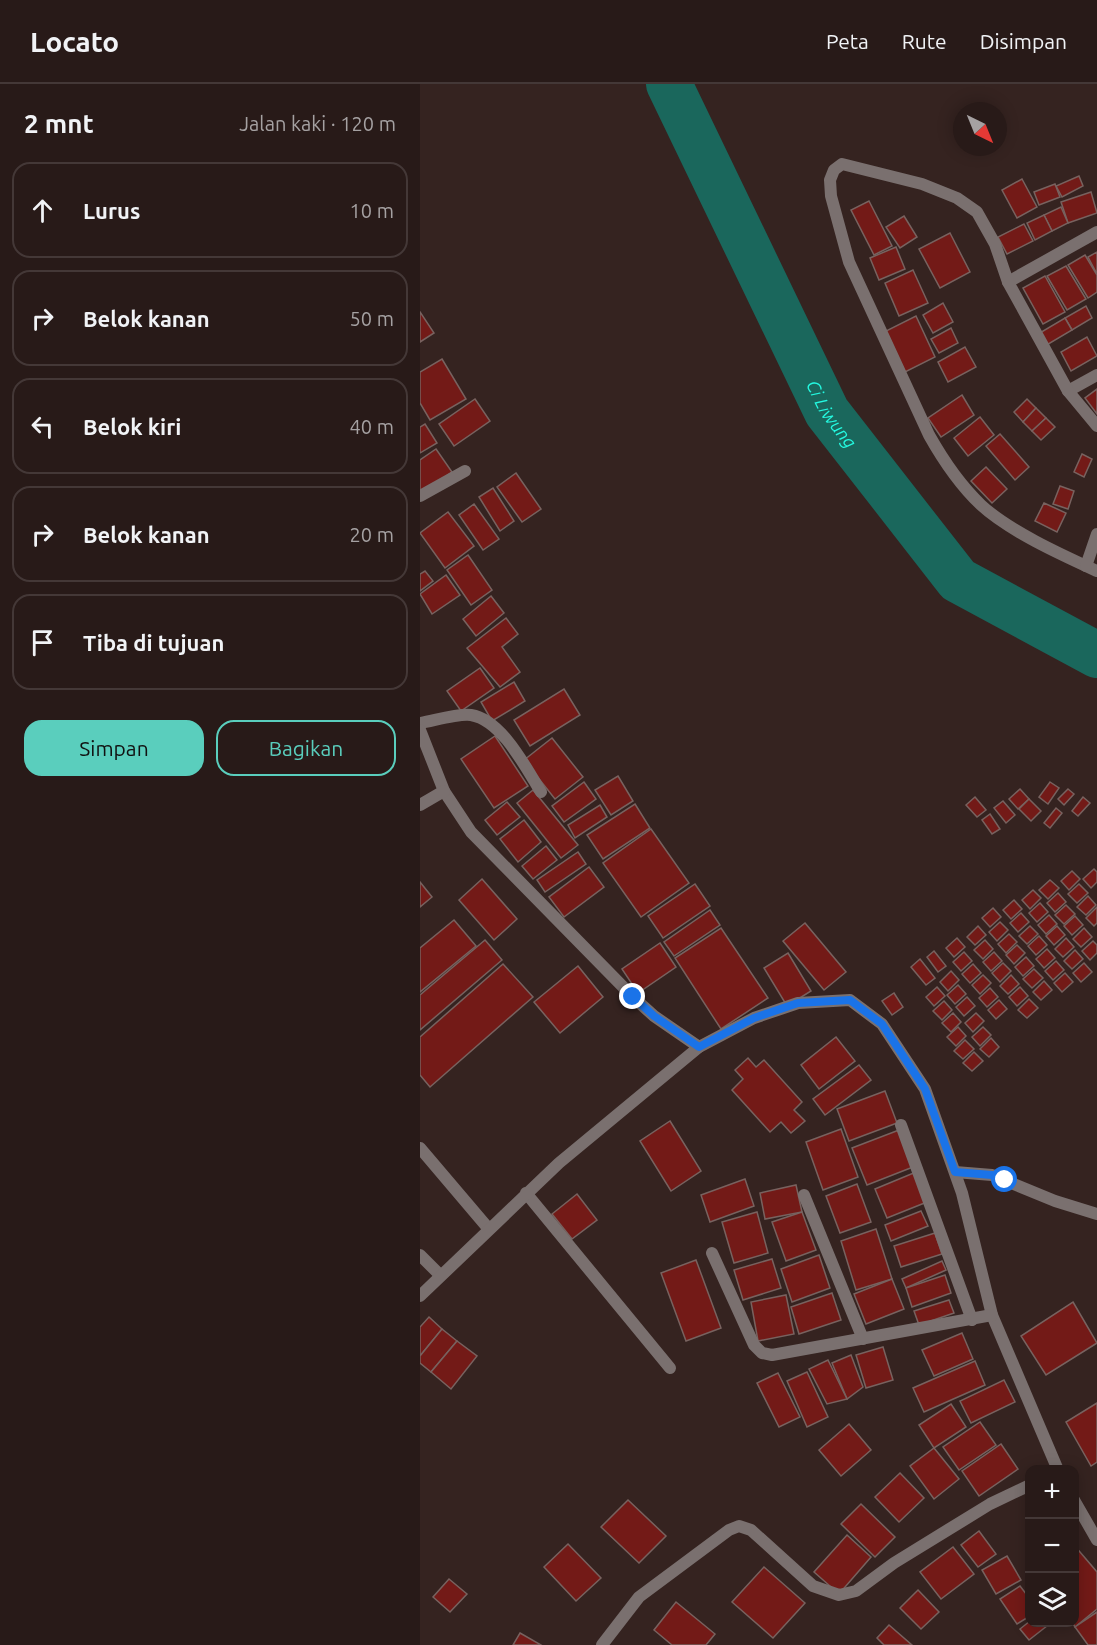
<!DOCTYPE html>
<html lang="id">
<head>
<meta charset="utf-8">
<style>
	body { margin:0; font-family:Ubuntu,sans-serif; background:#302321; color:#f1f3f6 }
	.controls { position:absolute; right:18px; bottom:18px; display:grid; overflow:hidden; border-radius:12px; box-shadow:0 3px 15px #0003 }
	.controls button { width:54px; height:54px; display:grid; place-items:center; padding:0; border:0; border-bottom:2px solid #443837; background:#281a18; color:#f1f3f6; font:30px sans-serif }
	.compass { position:absolute; left:533px; top:18px; width:54px; height:54px; border-radius:50%; background:#281a18; box-shadow:0 3px 15px #0003; rotate:137deg }
	.stop { position:absolute; width:18px; height:18px; margin:-14px; border:4px solid #1a73e8; border-radius:50%; background:#fff }
	.stop.end { background:#1a73e8; border-color:#fff; box-shadow:0 2px 6px #0008 }
	.list { margin:0; padding:0; list-style:none }
	h2 { display:flex; justify-content:space-between; align-items:center; height:78px; margin:0; padding:0 24px; font-size:26px }
	h2 small { font-size:20px; font-weight:400; color:#a5a1a2 }
	.list li { display:grid; grid-template-columns:39px 1fr auto; gap:18px; align-items:center; box-sizing:border-box; height:96px; margin:0 12px 12px; padding:0 12px; border:2px solid #443837; border-radius:18px }
	.list b { display:block; font-size:22px; white-space:nowrap }
	.list em { font-size:20px; font-style:normal; color:#a5a1a2 }
	.actions { display:flex; gap:12px; padding:18px 24px }
	.actions a { flex:1; padding:14px 0; border:2px solid #5acebd; border-radius:18px; text-align:center; font-size:21px; color:#5acebd }
	.actions .main { background:#5acebd; color:#111 }
	.icon { flex:none; width:33px; height:33px; fill:none; stroke:currentColor; stroke-width:2; stroke-linecap:round; stroke-linejoin:round }
	.map { position:relative; flex:none; width:677px; height:1561px; overflow:hidden }
	header { display:flex; align-items:center; gap:36px; box-sizing:border-box; height:84px; padding:0 30px; background:#281a18; border-bottom:2px solid #443837 }
	header strong { font-size:28px }
	nav { display:flex; gap:33px; margin-inline-start:auto; font-size:21px }
	main { display:flex }
	aside { flex:1; background:#281a18 }
	.map>svg:first-child { display:block }
</style>
</head>
<body>
<header>
<strong>Locato</strong>
<nav><a>Peta</a><a>Rute</a><a>Disimpan</a></nav>
</header>
<main>
<aside>
<h2>2 mnt<small>Jalan kaki · 120 m</small></h2>
<ul class="list">
<li><svg class="icon" aria-label="ahead" viewBox="0 0 24 24"><path d="M12 20V5M6 11l6-6 6 6"/></svg><div><b>Lurus</b></div><em>10 m</em></li>
<li><svg class="icon" aria-label="right" viewBox="0 0 24 24"><path d="M7 20v-9h11M14 6l5 5-5 5"/></svg><div><b>Belok kanan</b></div><em>50 m</em></li>
<li><svg class="icon" aria-label="left" viewBox="0 0 24 24"><path d="M17 20v-9H6M10 6l-5 5 5 5"/></svg><div><b>Belok kiri</b></div><em>40 m</em></li>
<li><svg class="icon" aria-label="right" viewBox="0 0 24 24"><path d="M7 20v-9h11M14 6l5 5-5 5"/></svg><div><b>Belok kanan</b></div><em>20 m</em></li>
<li><svg class="icon" aria-label="arrive" viewBox="0 0 24 24"><path d="M6 21V4h12l-3 4 3 4H6"/></svg><div><b>Tiba di tujuan</b></div></li>
</ul>
<div class="actions"><a class="main">Simpan</a><a>Bagikan</a></div>
</aside>
<div class="map">
<svg width="677" height="1561" viewBox="0 0 677 1561">
	<rect width="100%" height="100%" fill="#352320"/>
	<g fill="none" stroke-linecap="round" stroke-linejoin="round">
		<!-- river -->
		<path stroke="#1a675c" stroke-width="46" id="s1" d="M249,0l158,328 131,168 139,75"/>
	</g>
	<!-- building -->
	<g fill="#731a17" stroke="#78625f" stroke-width="1.5">
		<polygon points="659,92 663,102 642,113 636,102"/>
		<polygon points="602,95 617,123 597,134 582,106"/>
		<polygon points="635,100 640,113 619,121 614,108"/>
		<polygon points="671,108 677,129 648,139 641,118"/>
		<polygon points="449,117 472,162 454,171 431,126"/>
		<polygon points="641,123 648,139 632,147 624,131"/>
		<polygon points="624,131 632,147 615,156 607,139"/>
		<polygon points="484,132 497,153 480,164 466,143"/>
		<polygon points="604,140 613,157 587,170 578,153"/>
		<polygon points="530,149 550,188 520,204 499,165"/>
		<polygon points="476,163 485,185 459,196 450,174"/>
		<polygon points="677,168 677,190 668,173"/>
		<polygon points="665,171 677,191 677,208 668,214 648,181"/>
		<polygon points="646,182 666,215 647,226 627,192"/>
		<polygon points="493,186 508,219 479,232 465,199"/>
		<polygon points="625,192 645,228 623,240 603,204"/>
		<polygon points="523,219 533,238 513,249 503,231"/>
		<polygon points="666,222 672,234 652,246 645,234"/>
		<polygon points="0,228 14,249 0,258"/>
		<polygon points="496,232 515,273 485,288 466,247"/>
		<polygon points="645,234 652,246 625,262 618,250"/>
		<polygon points="531,244 538,259 519,269 511,255"/>
		<polygon points="667,253 677,272 651,287 641,268"/>
		<polygon points="545,263 556,283 528,298 518,278"/>
		<polygon points="22,275 46,315 10,336 0,319 0,288"/>
		<polygon points="677,305 677,330 665,314"/>
		<polygon points="542,311 554,331 521,353 508,334"/>
		<polygon points="55,315 70,337 34,362 19,340"/>
		<polygon points="607,315 616,324 603,338 594,328"/>
		<polygon points="616,324 626,334 612,347 603,338"/>
		<polygon points="560,333 574,351 548,372 534,354"/>
		<polygon points="626,334 635,343 621,356 612,347"/>
		<polygon points="5,340 17,359 0,369 0,343"/>
		<polygon points="580,350 609,383 595,396 566,362"/>
		<polygon points="16,365 32,388 0,410 0,376"/>
		<polygon points="662,370 672,375 664,393 654,388"/>
		<polygon points="566,383 587,405 572,419 551,397"/>
		<polygon points="96,389 121,425 102,438 77,403"/>
		<polygon points="640,402 654,407 648,425 633,420"/>
		<polygon points="73,404 94,437 80,447 59,413"/>
		<polygon points="624,419 646,429 637,448 615,437"/>
		<polygon points="54,420 79,455 63,466 39,431"/>
		<polygon points="28,428 54,462 25,484 0,449"/>
		<polygon points="48,471 72,506 51,521 27,486"/>
		<polygon points="5,487 13,497 0,507 0,490"/>
		<polygon points="26,491 40,511 12,530 0,510"/>
		<polygon points="71,512 84,529 56,552 43,535"/>
		<polygon points="86,534 98,550 82,563 100,588 80,603 47,564"/>
		<polygon points="60,584 74,604 41,627 27,607"/>
		<polygon points="94,598 105,617 72,637 61,618"/>
		<polygon points="144,605 160,631 110,662 94,636"/>
		<polygon points="75,652 108,702 74,724 41,675"/>
		<polygon points="132,654 163,693 135,715 104,676"/>
		<polygon points="198,692 213,717 191,731 175,706"/>
		<polygon points="164,698 176,715 144,738 132,722"/>
		<polygon points="630,698 639,704 628,720 619,713"/>
		<polygon points="600,705 609,715 598,725 589,715"/>
		<polygon points="648,705 654,710 644,721 638,715"/>
		<polygon points="113,706 158,761 141,774 97,719"/>
		<polygon points="555,713 566,726 557,733 546,721"/>
		<polygon points="663,713 670,719 658,732 652,727"/>
		<polygon points="609,715 621,727 611,737 599,725"/>
		<polygon points="583,717 595,731 586,739 574,724"/>
		<polygon points="87,718 100,733 77,751 65,736"/>
		<polygon points="215,720 230,744 183,775 167,751"/>
		<polygon points="180,721 187,733 155,754 148,741"/>
		<polygon points="636,724 642,729 630,744 624,739"/>
		<polygon points="570,730 580,745 572,750 562,736"/>
		<polygon points="104,736 121,758 98,778 80,755"/>
		<polygon points="231,745 269,799 221,833 183,779"/>
		<polygon points="126,762 137,776 113,795 102,782"/>
		<polygon points="158,768 166,780 125,808 117,796"/>
		<polygon points="169,783 184,803 144,833 129,813"/>
		<polygon points="674,785 677,788 677,798 671,804 663,795"/>
		<polygon points="652,787 660,795 649,806 641,797"/>
		<polygon points="62,795 97,835 74,856 39,816"/>
		<polygon points="630,796 639,804 628,815 619,806"/>
		<polygon points="0,798 12,813 0,823"/>
		<polygon points="275,800 290,822 243,854 228,832"/>
		<polygon points="659,800 668,809 657,819 648,810"/>
		<polygon points="613,806 621,814 610,825 602,816"/>
		<polygon points="638,809 646,818 635,828 627,819"/>
		<polygon points="668,812 676,821 666,831 657,823"/>
		<polygon points="594,816 602,825 591,835 583,826"/>
		<polygon points="620,819 628,828 617,838 609,829"/>
		<polygon points="646,821 655,830 644,840 635,831"/>
		<polygon points="677,823 677,839 674,842 666,834"/>
		<polygon points="573,824 581,833 570,843 562,834"/>
		<polygon points="290,826 300,841 254,872 244,858"/>
		<polygon points="601,829 609,838 598,848 590,839"/>
		<polygon points="629,831 637,840 626,850 618,841"/>
		<polygon points="655,832 663,841 652,851 644,842"/>
		<polygon points="34,836 56,862 0,908 0,864"/>
		<polygon points="580,838 588,846 577,857 569,848"/>
		<polygon points="385,839 426,888 404,906 363,857"/>
		<polygon points="558,842 566,851 555,861 547,853"/>
		<polygon points="610,842 618,850 607,860 599,852"/>
		<polygon points="637,842 645,851 634,861 626,852"/>
		<polygon points="301,844 348,914 301,945 255,874"/>
		<polygon points="664,844 672,853 661,863 653,855"/>
		<polygon points="589,850 597,858 586,869 578,860"/>
		<polygon points="619,852 627,861 616,871 608,862"/>
		<polygon points="537,854 545,863 534,873 526,864"/>
		<polygon points="646,854 654,863 643,873 635,865"/>
		<polygon points="65,856 82,876 0,946 0,911"/>
		<polygon points="565,856 573,865 563,875 554,866"/>
		<polygon points="673,857 677,861 677,869 670,876 662,867"/>
		<polygon points="240,859 256,883 218,909 202,885"/>
		<polygon points="597,861 605,869 594,880 586,871"/>
		<polygon points="627,865 635,874 624,884 616,875"/>
		<polygon points="655,866 663,875 652,885 644,877"/>
		<polygon points="514,867 526,882 518,888 507,873"/>
		<polygon points="544,868 552,877 541,887 533,878"/>
		<polygon points="574,868 582,877 571,887 563,878"/>
		<polygon points="368,869 391,907 367,922 344,884"/>
		<polygon points="606,873 614,882 603,892 595,883"/>
		<polygon points="500,875 515,894 506,901 491,883"/>
		<polygon points="636,877 644,886 633,896 625,887"/>
		<polygon points="583,879 591,887 580,898 572,889"/>
		<polygon points="664,879 672,888 661,898 653,889"/>
		<polygon points="83,880 113,913 10,1003 0,991 0,953"/>
		<polygon points="553,880 561,889 550,899 542,890"/>
		<polygon points="158,882 183,913 140,949 114,918"/>
		<polygon points="614,885 623,894 612,904 603,895"/>
		<polygon points="531,887 539,896 528,907 520,898"/>
		<polygon points="645,889 653,898 642,908 634,899"/>
		<polygon points="563,891 571,899 560,910 552,901"/>
		<polygon points="591,891 599,900 588,910 580,902"/>
		<polygon points="624,897 632,906 621,916 613,908"/>
		<polygon points="538,901 546,910 535,920 527,911"/>
		<polygon points="517,903 525,912 514,922 506,913"/>
		<polygon points="600,903 608,912 597,922 589,913"/>
		<polygon points="570,904 578,913 567,923 559,914"/>
		<polygon points="474,909 483,923 472,931 462,917"/>
		<polygon points="547,913 555,922 544,932 536,923"/>
		<polygon points="609,915 618,924 607,934 598,926"/>
		<polygon points="579,916 587,925 576,935 568,926"/>
		<polygon points="524,917 532,926 522,936 513,927"/>
		<polygon points="533,929 541,938 531,948 522,939"/>
		<polygon points="556,929 564,937 553,948 545,939"/>
		<polygon points="538,943 546,952 536,962 527,953"/>
		<polygon points="563,943 571,951 560,962 552,953"/>
		<polygon points="416,953 435,977 399,1005 381,981"/>
		<polygon points="571,954 579,963 569,973 560,965"/>
		<polygon points="545,956 554,965 543,975 534,967"/>
		<polygon points="554,968 563,977 552,987 543,979"/>
		<polygon points="328,974 336,983 344,976 382,1018 374,1026 385,1037 371,1049 361,1038 350,1048 312,1006 323,995 315,986"/>
		<polygon points="439,981 451,996 405,1031 393,1015"/>
		<polygon points="465,1007 477,1039 429,1057 417,1025"/>
		<polygon points="250,1037 281,1087 251,1107 220,1057"/>
		<polygon points="421,1045 438,1093 403,1106 386,1058"/>
		<polygon points="479,1046 493,1083 447,1101 432,1064"/>
		<polygon points="496,1088 507,1118 467,1134 455,1105"/>
		<polygon points="325,1095 334,1122 290,1138 281,1111"/>
		<polygon points="437,1100 451,1138 420,1149 406,1112"/>
		<polygon points="376,1101 382,1128 345,1135 340,1109"/>
		<polygon points="157,1110 177,1136 152,1155 132,1130"/>
		<polygon points="501,1127 508,1142 471,1157 465,1141"/>
		<polygon points="337,1128 348,1169 314,1179 302,1138"/>
		<polygon points="382,1128 396,1166 366,1177 352,1138"/>
		<polygon points="456,1145 472,1195 436,1206 421,1157"/>
		<polygon points="515,1149 522,1170 481,1183 474,1162"/>
		<polygon points="399,1171 410,1204 372,1218 361,1185"/>
		<polygon points="352,1175 361,1204 323,1216 314,1186"/>
		<polygon points="276,1176 301,1244 266,1257 241,1189"/>
		<polygon points="522,1177 526,1186 486,1204 482,1195"/>
		<polygon points="525,1191 531,1209 492,1223 486,1204"/>
		<polygon points="472,1195 484,1225 446,1240 434,1210"/>
		<polygon points="412,1209 421,1236 379,1250 371,1223"/>
		<polygon points="366,1211 374,1250 338,1257 331,1218"/>
		<polygon points="529,1216 534,1229 499,1241 494,1227"/>
		<polygon points="653,1218 677,1259 626,1291 601,1252"/>
		<polygon points="9,1233 22,1245 0,1272 0,1243"/>
		<polygon points="22,1245 37,1257 11,1288 0,1279 0,1272"/>
		<polygon points="542,1249 553,1275 514,1292 502,1266"/>
		<polygon points="37,1257 57,1272 31,1305 11,1288"/>
		<polygon points="463,1263 473,1296 446,1304 436,1271"/>
		<polygon points="431,1271 443,1303 427,1315 412,1279"/>
		<polygon points="408,1276 427,1315 407,1320 389,1285"/>
		<polygon points="555,1277 565,1301 504,1328 493,1304"/>
		<polygon points="387,1288 408,1333 387,1343 367,1297"/>
		<polygon points="358,1289 380,1333 359,1343 337,1299"/>
		<polygon points="584,1296 595,1318 551,1339 540,1317"/>
		<polygon points="677,1319 677,1378 671,1382 646,1338"/>
		<polygon points="531,1320 546,1343 514,1364 499,1341"/>
		<polygon points="560,1338 576,1361 539,1386 523,1363"/>
		<polygon points="429,1340 451,1366 421,1392 399,1366"/>
		<polygon points="581,1360 598,1385 559,1412 542,1387"/>
		<polygon points="514,1364 539,1395 514,1415 490,1382"/>
		<polygon points="480,1389 504,1414 479,1438 455,1413"/>
		<polygon points="208,1416 246,1452 219,1479 181,1443"/>
		<polygon points="441,1420 475,1453 455,1473 421,1440"/>
		<polygon points="559,1447 576,1470 558,1483 541,1461"/>
		<polygon points="427,1451 451,1473 419,1510 394,1488"/>
		<polygon points="148,1460 181,1494 156,1517 124,1483"/>
		<polygon points="654,1461 677,1488 677,1525 655,1543 652,1538 654,1538"/>
		<polygon points="533,1463 554,1490 521,1515 500,1488"/>
		<polygon points="587,1472 601,1496 576,1510 562,1486"/>
		<polygon points="344,1483 385,1519 353,1554 312,1518"/>
		<polygon points="29,1495 47,1510 30,1528 13,1513"/>
		<polygon points="600,1502 610,1515 610,1532 597,1540 580,1515"/>
		<polygon points="498,1506 519,1528 501,1545 480,1524"/>
		<polygon points="256,1518 295,1550 286,1561 252,1561 234,1546"/>
		<polygon points="677,1528 677,1561 668,1561 655,1543"/>
		<polygon points="610,1537 610,1538 632,1538 609,1556 600,1545"/>
		<polygon points="469,1541 492,1561 464,1561 457,1554"/>
		<polygon points="100,1549 121,1561 93,1561"/>
	</g>
	<g fill="none" stroke-linecap="round" stroke-linejoin="round">
		<!-- minor -->
		<g stroke="#7a706f" stroke-width="12">
			<polyline points="588,198 677,148"/>
			<polyline points="648,307 677,291"/>
			<path d="M677,342l-29,-35 -60,-109 -13,-38 -18,-32 -20,-14 -35,-14 -80,-20 -8,6 -4,10 1,16 18,66 80,173c14,25 31,50 52,70 28,26 81,50 116,66"/>
			<polyline points="0,412 45,387"/>
			<polyline points="666,482 677,450"/>
			<path d="M0,639c13,-2 39,-10 51,-8 31,5 55,53 70,77"/>
			<polyline points="0,646 24,707 51,748 213,913 234,932 279,963 334,934 378,919 430,916 462,940 505,1005 542,1109 572,1231 638,1386"/>
			<polyline points="0,721 24,707"/>
			<polyline points="481,1041 552,1236"/>
			<polyline points="0,1064 68,1144"/>
			<polyline points="535,1088 572,1091 635,1117 677,1130"/>
			<polyline points="106,1109 250,1284"/>
			<polyline points="384,1111 443,1255"/>
			<polyline points="292,1169 334,1261 342,1269 352,1271 572,1231"/>
			<polyline points="0,1171 20,1191"/>
			<polyline points="0,1212 139,1079 279,963"/>
			<polyline points="654,1416 677,1456"/>
			<polyline points="182,1561 219,1513 309,1446 319,1442 331,1446 393,1502 419,1511 436,1507 474,1479 570,1420 610,1401"/>
		</g>
	</g>
	<g fill="none" stroke-linecap="round" stroke-linejoin="round">
		<!-- route -->
		<polyline stroke="#1a73e8" stroke-width="8" points="213,913 234,932 279,963 334,934 378,919 430,916 462,940 505,1005 535,1088 572,1091 585,1096"/>
	</g>
	<g text-anchor="middle" dominant-baseline="central" stroke-width="4.5" stroke-linejoin="round" paint-order="stroke">
		<!-- water labels -->
		<g font-size="18" font-style="italic" fill="#24f9e0" stroke="#170f0e">
			<text stroke="none"><textPath href="#s1" startOffset="368">Ci Liwung</textPath></text>
		</g>
	</g>
</svg>
<div class="controls">
<button>+</button>
<button>−</button>
<button><svg class="icon" aria-label="layers" viewBox="0 0 24 24"><path d="M12 4l9 5-9 5-9-5zM3 14l9 5 9-5"/></svg></button>
</div>
<svg class="compass" viewBox="-18 -18 36 36"><path d="M0-13l5 13h-10z" fill="#e53935"/><path d="M0 13l5-13h-10z" fill="#a5a1a2"/></svg>
<div class="stop" style="left:585px;top:1096px"></div>
<div class="stop end" style="left:213px;top:913px"></div>
</div>
</main>
</body>
</html>
